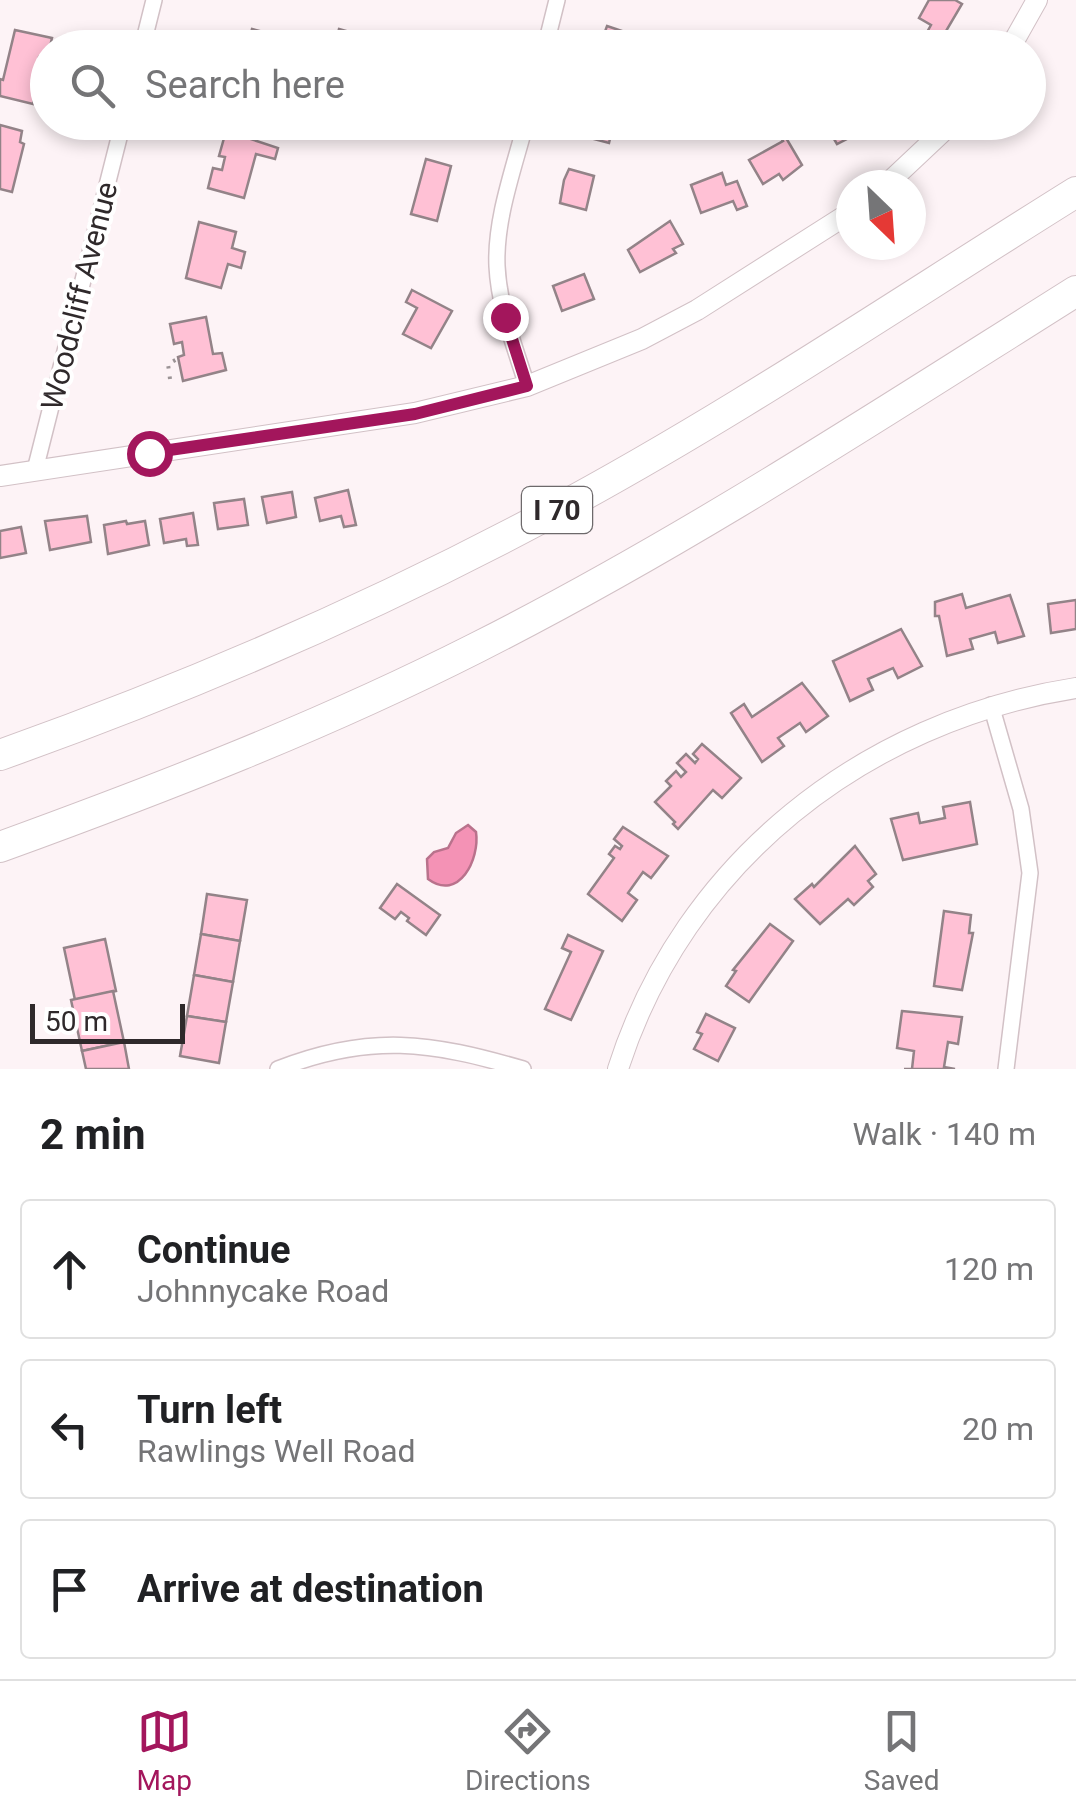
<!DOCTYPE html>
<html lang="en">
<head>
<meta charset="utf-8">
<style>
	body { margin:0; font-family:Roboto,sans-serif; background:#f2f2f2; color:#202124 }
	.compass { position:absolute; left:836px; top:170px; width:90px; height:90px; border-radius:50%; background:#fff; box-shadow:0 5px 15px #0003; rotate:155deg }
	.scale { position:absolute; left:30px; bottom:25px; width:155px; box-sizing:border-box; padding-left:10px; border:5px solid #2f292b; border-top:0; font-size:28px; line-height:35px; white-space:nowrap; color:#2f292b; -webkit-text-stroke:8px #fff; paint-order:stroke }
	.stop { position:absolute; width:30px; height:30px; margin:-22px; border:8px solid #a3165c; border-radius:50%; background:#fff }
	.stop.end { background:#a3165c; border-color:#fff; box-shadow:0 2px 10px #0008 }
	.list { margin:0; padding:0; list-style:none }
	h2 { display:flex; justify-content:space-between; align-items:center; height:130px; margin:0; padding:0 40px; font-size:42px }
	h2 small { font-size:32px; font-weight:400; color:#757577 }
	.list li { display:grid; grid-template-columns:65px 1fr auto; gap:30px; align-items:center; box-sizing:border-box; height:140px; margin:0 20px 20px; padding:0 20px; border:2px solid #e0e0e0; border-radius:10px }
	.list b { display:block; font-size:38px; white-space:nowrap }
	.list p { margin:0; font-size:32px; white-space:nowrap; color:#757577 }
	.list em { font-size:32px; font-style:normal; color:#757577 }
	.icon { flex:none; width:55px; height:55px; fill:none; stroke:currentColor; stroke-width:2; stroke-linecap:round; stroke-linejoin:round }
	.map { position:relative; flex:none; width:1076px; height:1069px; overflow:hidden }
	.search { position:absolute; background:#fff; box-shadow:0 5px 15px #0003; left:30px; right:30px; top:30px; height:110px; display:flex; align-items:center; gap:25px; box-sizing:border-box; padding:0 35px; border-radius:55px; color:#757577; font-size:38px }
	.sheet { height:610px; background:#fff }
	nav { display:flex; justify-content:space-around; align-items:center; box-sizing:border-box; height:140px; border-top:2px solid #e0e0e0; background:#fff; font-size:28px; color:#757577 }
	nav a { display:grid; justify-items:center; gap:5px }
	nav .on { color:#a3165c }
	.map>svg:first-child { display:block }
</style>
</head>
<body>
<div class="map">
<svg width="1076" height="1069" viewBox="0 0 1076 1069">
	<rect width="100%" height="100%" fill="#fdf3f6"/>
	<!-- water -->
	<path fill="#f492b5" stroke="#b9728c" stroke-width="2.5" d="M468,825l8,7c4,27 -17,70 -48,47l-1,-20 7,-7 14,-4 8,-15z"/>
	<!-- building -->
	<g fill="#ffc1d5" stroke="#938388" stroke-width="2.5">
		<polygon points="929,0 955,0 962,4 946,31 956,37 950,47 926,34 931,25 919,18"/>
		<polygon points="607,26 643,38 641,48 599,48"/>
		<polygon points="252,29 286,38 283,48 247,48"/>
		<polygon points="339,29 364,36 360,48 334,48"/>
		<polygon points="15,30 52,38 47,59 39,57 35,73 40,74 33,104 0,96 0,79 3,80"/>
		<polygon points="582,122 614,122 609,143 579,135"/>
		<polygon points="824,122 872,122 874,125 837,144"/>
		<polygon points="0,125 22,131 20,142 24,144 12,192 0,189"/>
		<polygon points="226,131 278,148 275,159 256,154 244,198 208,188 213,168 222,170 225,157 219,156"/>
		<polygon points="782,131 802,165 783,180 779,174 763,184 749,160 783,141 778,133"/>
		<polygon points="426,159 451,166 437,221 411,214"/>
		<polygon points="569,169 594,176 586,210 560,203 564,180"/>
		<polygon points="722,173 726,185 737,181 747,206 737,210 733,201 701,213 691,185"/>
		<polygon points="670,221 683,244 673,249 676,253 640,272 628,250"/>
		<polygon points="199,222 236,232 232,248 245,252 241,268 228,264 221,288 186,278"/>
		<polygon points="584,274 594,299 562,311 553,286"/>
		<polygon points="412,290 452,311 431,348 403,334 417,308 406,302"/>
		<polygon points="206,317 213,354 222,353 226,370 183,381 178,357 184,355 182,342 174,344 170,324"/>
		<polygon points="348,490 356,525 344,527 341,516 320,521 315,498"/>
		<polygon points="292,492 296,517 267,523 262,497"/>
		<polygon points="244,499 248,525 218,529 214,503"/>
		<polygon points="193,513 198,545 187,546 186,539 164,543 160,519"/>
		<polygon points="87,516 91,542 50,550 45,521"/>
		<polygon points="126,521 127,524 145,521 149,545 108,554 104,525"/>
		<polygon points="21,527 26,553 0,558 0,531"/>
		<polygon points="962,594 966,608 1010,595 1024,636 998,643 995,632 970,639 973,649 947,656 939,616 935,616 935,602"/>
		<polygon points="1076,600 1076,629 1051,633 1048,604"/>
		<polygon points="901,629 922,666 898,678 893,668 868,679 873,690 850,701 833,661"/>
		<polygon points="802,683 828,716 806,732 800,723 778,738 784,746 762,762 731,713 744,704 752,717"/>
		<polygon points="702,744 741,778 722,798 713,790 678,829 673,824 675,822 655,802 671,786 666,781 676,771 681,777 686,772 677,763 686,754 695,763 698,759 693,754"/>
		<polygon points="970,802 977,844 903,860 891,819 918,813 920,823 945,818 943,807"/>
		<polygon points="623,827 668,856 651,878 643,872 628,893 637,900 622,921 588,894 614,858 609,854 615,846 620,849 622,846 614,839"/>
		<polygon points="855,846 876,874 868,881 873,887 854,905 848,899 820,924 795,899 812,884 814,887"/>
		<polygon points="397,884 440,915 426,935 407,921 409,918 401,912 395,919 380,908"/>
		<polygon points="207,894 247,900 240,941 201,934"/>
		<polygon points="944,911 971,915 969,933 973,933 962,990 934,986"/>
		<polygon points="770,924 793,941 749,1002 726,986 736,971 733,970"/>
		<polygon points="201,934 240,941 233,982 194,975"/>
		<polygon points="568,935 603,951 571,1020 545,1009 571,952 562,948"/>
		<polygon points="105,939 116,991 75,1000 64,948"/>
		<polygon points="194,975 233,982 226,1022 187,1016"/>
		<polygon points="113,991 124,1042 82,1051 71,1000"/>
		<polygon points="902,1011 962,1017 958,1044 948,1042 944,1067 955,1069 904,1069 912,1069 914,1051 897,1048"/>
		<polygon points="706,1014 735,1028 718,1061 694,1049 702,1034 697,1032"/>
		<polygon points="187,1016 226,1022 219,1063 180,1056"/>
		<polygon points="124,1042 129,1069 86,1069 82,1051"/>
	</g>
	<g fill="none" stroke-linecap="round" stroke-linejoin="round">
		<defs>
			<g id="minor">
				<polyline points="142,48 154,0"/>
				<polyline points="545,48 557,0"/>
				<path d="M526,122c-12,46 -31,97 -29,144 2,42 18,81 30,120"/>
				<polyline points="35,470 123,122"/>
				<polyline points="991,705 1021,809 1030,873 1006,1069"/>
				<path d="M278,1069c92,-36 153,-27 245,0"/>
			</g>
			<g id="tertiary">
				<polyline points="1010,48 1037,0"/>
				<polyline points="886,185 953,122"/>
				<polyline points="0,476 415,413 527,386 642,339 697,310 851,212"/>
				<path d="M618,1069c66,-207 246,-348 458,-381"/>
			</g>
			<g id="motorway">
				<path d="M0,755c188,-67 371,-146 547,-240 182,-97 354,-214 529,-323"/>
				<path d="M0,847c162,-59 322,-121 476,-199 208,-105 403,-233 600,-357"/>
			</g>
		</defs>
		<!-- minor casing -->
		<use href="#minor" stroke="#d2c1c6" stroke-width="18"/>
		<!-- tertiary casing -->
		<use href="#tertiary" stroke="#d2c1c6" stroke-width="22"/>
		<!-- motorway casing -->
		<use href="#motorway" stroke="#d2c1c6" stroke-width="32"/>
		<!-- path -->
		<polyline stroke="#9b9395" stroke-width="4" stroke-dasharray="2.5 8" stroke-linecap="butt" points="170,379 168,364 179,358"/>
		<!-- minor -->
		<use href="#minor" stroke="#fff" stroke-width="15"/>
		<!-- tertiary -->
		<use href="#tertiary" stroke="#fff" stroke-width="20"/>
		<!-- motorway -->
		<use href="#motorway" stroke="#fff" stroke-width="30"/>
	</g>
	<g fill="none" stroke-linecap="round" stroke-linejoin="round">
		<!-- route -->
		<polyline stroke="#a3165c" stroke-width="12" points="149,453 415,414 527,386 505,317"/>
	</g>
	<g text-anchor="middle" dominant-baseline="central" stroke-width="8" stroke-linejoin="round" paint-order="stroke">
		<!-- shield labels -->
		<rect fill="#fff" stroke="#6d696b" stroke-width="2.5" x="522" y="487" width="70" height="46" rx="8"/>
		<g font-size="28" font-weight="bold" fill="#2f292b">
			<text x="557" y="510">I 70</text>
		</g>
		<!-- street labels -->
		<g font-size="30" fill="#2f292b" stroke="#fff">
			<text transform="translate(79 296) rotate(-76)">Woodcliff Avenue</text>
		</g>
	</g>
</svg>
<svg class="compass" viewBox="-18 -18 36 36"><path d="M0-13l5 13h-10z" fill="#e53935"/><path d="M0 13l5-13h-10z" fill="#757577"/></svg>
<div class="scale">50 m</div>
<div class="stop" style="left:149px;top:453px"></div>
<div class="stop end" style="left:505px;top:317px"></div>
<div class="search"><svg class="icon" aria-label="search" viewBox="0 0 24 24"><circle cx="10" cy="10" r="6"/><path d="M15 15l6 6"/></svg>Search here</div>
</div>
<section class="sheet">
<h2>2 min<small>Walk · 140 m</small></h2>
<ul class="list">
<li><svg class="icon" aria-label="ahead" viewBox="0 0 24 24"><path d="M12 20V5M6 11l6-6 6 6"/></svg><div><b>Continue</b><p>Johnnycake Road</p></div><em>120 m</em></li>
<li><svg class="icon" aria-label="left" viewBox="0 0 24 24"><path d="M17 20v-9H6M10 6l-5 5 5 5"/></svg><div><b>Turn left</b><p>Rawlings Well Road</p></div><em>20 m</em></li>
<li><svg class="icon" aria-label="arrive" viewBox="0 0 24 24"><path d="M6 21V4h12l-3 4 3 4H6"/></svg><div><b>Arrive at destination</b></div></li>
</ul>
</section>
<nav>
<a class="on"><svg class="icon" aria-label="map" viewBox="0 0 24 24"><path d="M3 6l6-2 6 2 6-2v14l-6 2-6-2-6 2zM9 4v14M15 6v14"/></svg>Map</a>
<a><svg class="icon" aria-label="directions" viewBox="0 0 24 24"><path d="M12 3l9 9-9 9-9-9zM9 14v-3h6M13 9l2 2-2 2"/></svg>Directions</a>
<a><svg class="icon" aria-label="saved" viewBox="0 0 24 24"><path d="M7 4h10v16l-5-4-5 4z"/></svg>Saved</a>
</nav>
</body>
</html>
